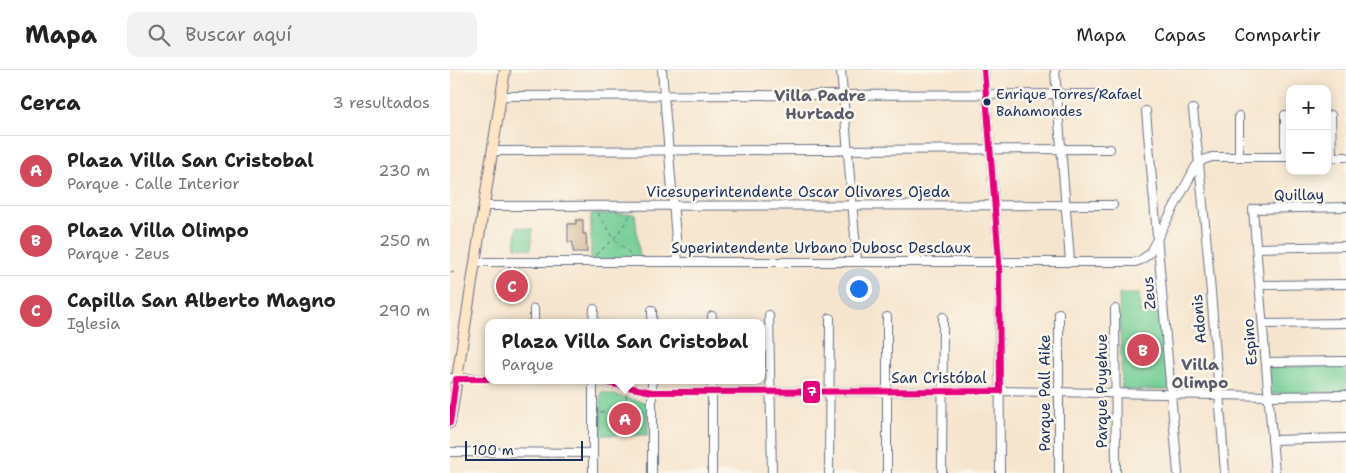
<!DOCTYPE html>
<html lang="es">
<head>
<meta charset="utf-8">
<style>
	body { margin:0; font-family:"Shantell Sans",sans-serif; background:#f2f2f2; color:#222 }
	.controls { position:absolute; right:15px; top:15px; display:grid; overflow:hidden; border-radius:10px; box-shadow:0 2px 12px #0003 }
	.controls button { width:45px; height:45px; display:grid; place-items:center; padding:0; border:0; border-bottom:1px solid #e0e0e0; background:#fff; color:#222; font:25px sans-serif }
	.scale { position:absolute; left:15px; bottom:12px; width:118px; box-sizing:border-box; padding-left:5px; border:2px solid #1b2f5e; border-top:0; font-size:14px; line-height:18px; white-space:nowrap; color:#1b2f5e; -webkit-text-stroke:4px #fbf7ec; paint-order:stroke }
	.you { position:absolute; left:408px; top:218px; width:18px; height:18px; margin:-12px; border:4px solid #fff; border-radius:50%; background:#1a73e8; box-shadow:0 0 0 8px #1a73e833 }
	.badge { display:grid; place-items:center; width:32px; height:32px; border-radius:50%; background:#d1495b; color:#fff; font-size:16px; font-weight:700 }
	.pin { position:absolute; translate:-50% -50%; border:2px solid #fff; box-shadow:0 1px 5px #0006 }
	.popup { position:absolute; left:35px; top:249px; width:280px; height:65px; box-sizing:border-box; display:grid; place-content:center; border-radius:10px; background:#fff; filter:drop-shadow(0 1px 4px #0005); font-size:16px; white-space:nowrap; color:#767676 }
	.popup b { font-size:19px; color:#222 }
	.popup::after { content:''; position:absolute; left:50%; top:100%; margin-left:-10px; border:10px solid transparent; border-top-color:#fff }
	.list { margin:0; padding:0; list-style:none }
	h2 { display:flex; justify-content:space-between; align-items:center; height:65px; margin:0; padding:0 20px; font-size:21px }
	h2 small { font-size:16px; font-weight:400; color:#767676 }
	.list li { display:grid; grid-template-columns:32px 1fr auto; gap:15px; align-items:center; box-sizing:border-box; height:70px; padding:0 20px; border-top:1px solid #e0e0e0 }
	.list b { display:block; font-size:19px; white-space:nowrap }
	.list p { margin:0; font-size:16px; white-space:nowrap; color:#767676 }
	.list em { font-size:16px; font-style:normal; color:#767676 }
	.icon { flex:none; width:28px; height:28px; fill:none; stroke:currentColor; stroke-width:2; stroke-linecap:round; stroke-linejoin:round }
	.map { position:relative; flex:none; width:896px; height:403px; overflow:hidden }
	header { display:flex; align-items:center; gap:30px; box-sizing:border-box; height:70px; padding:0 25px; background:#fff; border-bottom:1px solid #e0e0e0 }
	header strong { font-size:24px }
	nav { display:flex; gap:28px; margin-inline-start:auto; font-size:18px }
	.search { width:350px; height:45px; background:#f2f2f2; display:flex; align-items:center; gap:12px; box-sizing:border-box; padding:0 18px; border-radius:10px; color:#767676; font-size:19px }
	main { display:flex }
	aside { flex:1; background:#fff }
	.map>svg:first-child { display:block }
</style>
</head>
<body>
<header>
<strong>Mapa</strong>
<div class="search"><svg class="icon" aria-label="search" viewBox="0 0 24 24"><circle cx="10" cy="10" r="6"/><path d="M15 15l6 6"/></svg>Buscar aquí</div>
<nav><a>Mapa</a><a>Capas</a><a>Compartir</a></nav>
</header>
<main>
<aside>
<h2>Cerca<small>3 resultados</small></h2>
<ul class="list">
<li><span class="badge">A</span><div><b>Plaza Villa San Cristobal</b><p>Parque · Calle Interior</p></div><em>230 m</em></li>
<li><span class="badge">B</span><div><b>Plaza Villa Olimpo</b><p>Parque · Zeus</p></div><em>250 m</em></li>
<li><span class="badge">C</span><div><b>Capilla San Alberto Magno</b><p>Iglesia</p></div><em>290 m</em></li>
</ul>
</aside>
<div class="map">
<svg width="896" height="403" viewBox="0 0 896 403">
	<rect width="100%" height="100%" fill="#fbf7ec"/>
	<filter id="ink" filterUnits="userSpaceOnUse"><feTurbulence type="fractalNoise" baseFrequency=".02" numOctaves="2"/><feDisplacementMap in="SourceGraphic" scale="10" xChannelSelector="R" yChannelSelector="G"/><feConvolveMatrix kernelMatrix="1 2 1 2 8 2 1 2 1" color-interpolation-filters="sRGB"/></filter>
	<filter id="wash" filterUnits="userSpaceOnUse"><feTurbulence type="fractalNoise" baseFrequency=".0096" numOctaves="4" result="noise"/><feDisplacementMap in="SourceGraphic" scale="20" xChannelSelector="R" yChannelSelector="G"/><feGaussianBlur stdDeviation="1.12" result="paint"/><feColorMatrix in="noise" values="0 0 0 0 0 0 0 0 0 0 0 0 0 0 0 0 0 1.4 0 .05"/><feComposite in="paint" operator="in"/></filter>
	<g filter="url(#wash)">
		<rect width="100%" height="100%" fill="#f6e5ce"/>
		<!-- green -->
		<g fill="#73ce95" stroke="#477e7a">
			<polygon points="141,144 185,144 190,189 141,190"/>
			<polygon points="67,157 83,159 81,179 65,177"/>
			<polygon points="669,224 689,224 690,241 712,240 720,320 672,320"/>
			<polygon points="896,294 896,322 822,324 819,298"/>
			<polygon points="151,322 198,333 198,365 151,365"/>
		</g>
		<g id="blocks">
			<!-- building -->
			<polygon fill="#cfaf8b" points="126,150 133,150 133,164 136,164 137,182 123,182 123,172 118,172 118,154 126,154"/>
		</g>
	</g>
	<g filter="url(#ink)">
		<use href="#blocks" fill-opacity="0" stroke="#686f85" stroke-width="1"/>
		<g fill="none" stroke-linecap="round" stroke-linejoin="round">
			<defs>
				<g id="street">
					<polyline points="212,0 228,192"/>
					<polyline points="391,0 407,191"/>
					<polyline points="534,0 549,191 550,403"/>
					<polyline points="605,0 620,191"/>
					<polyline points="51,26 652,24"/>
					<path d="M743,39c14,121 23,243 32,364"/>
					<polyline points="696,41 728,403"/>
					<polyline points="835,45 835,87"/>
					<polyline points="881,45 882,87"/>
					<polyline points="789,46 789,87"/>
					<polyline points="43,81 660,79"/>
					<polyline points="877,87 896,87"/>
					<polyline points="34,136 663,135"/>
					<polyline points="807,178 896,176"/>
					<polyline points="25,192 685,192 691,190 699,184 746,96 753,90 762,87 840,87"/>
					<polyline points="810,215 896,214"/>
					<polyline points="84,239 84,253"/>
					<polyline points="665,239 666,403"/>
					<polyline points="202,240 202,253"/>
					<polyline points="609,243 609,403"/>
					<polyline points="319,245 322,403"/>
					<polyline points="143,253 144,239"/>
					<polyline points="262,253 262,246"/>
					<polyline points="813,254 896,253"/>
					<polyline points="816,292 896,291"/>
					<polyline points="0,308 39,309"/>
					<polyline points="142,310 202,322 550,321 819,326 896,325"/>
					<polyline points="822,370 896,368"/>
					<polyline points="0,382 143,383"/>
					<polyline points="143,403 143,310"/>
					<polyline points="202,403 202,310"/>
					<polyline points="262,403 262,310"/>
					<polyline points="379,403 380,248"/>
					<polyline points="437,403 437,247"/>
					<polyline points="492,403 493,247"/>
					<polyline points="825,403 803,139 896,137"/>
				</g>
				<polyline id="secondary" points="0,353 55,0"/>
			</defs>
			<!-- street casing -->
			<use href="#street" stroke="#686f85" stroke-width="10"/>
			<!-- secondary casing -->
			<use href="#secondary" stroke="#686f85" stroke-width="12"/>
			<!-- path -->
			<g stroke="#686f85" stroke-width="1" stroke-dasharray="4 4" stroke-linecap="butt">
				<polyline points="148,143 164,169 181,184"/>
				<polyline points="146,185 164,169 181,144"/>
				<polyline points="0,202 6,203"/>
				<polyline points="176,324 177,333"/>
				<circle cx="176" cy="342" r="9"/>
				<polyline points="185,341 194,341"/>
				<polyline points="150,342 166,342"/>
				<polyline points="176,352 176,362"/>
			</g>
			<!-- street -->
			<use href="#street" stroke="#fff" stroke-width="8"/>
			<!-- secondary -->
			<use href="#secondary" stroke="#fee5c5" stroke-width="10"/>
			<defs>
				<g id="bus-1">
					<polyline points="143,310 202,322 550,321 549,191 534,0"/>
					<polyline points="0,353 6,309 39,309"/>
				</g>
			</defs>
			<!-- bus-1 casing -->
			<use href="#bus-1" stroke="#fbf7ec" stroke-width="10"/>
			<!-- bus-1 -->
			<use href="#bus-1" stroke="#e5007d" stroke-width="6"/>
		</g>
	</g>
	<!-- markers -->
	<circle fill="#1b2f5e" stroke="#fbf7ec" stroke-width="2" cx="537" cy="32" r="4.5"/>
	<g text-anchor="middle" dominant-baseline="central" stroke-width="5" stroke-linejoin="round" paint-order="stroke">
		<!-- bus labels -->
		<g font-size="14" fill="#1b2f5e" stroke="#fbf7ec" text-anchor="start">
			<text x="546" y="24">Enrique Torres/Rafael<tspan x="546" dy="17">Bahamondes</tspan></text>
		</g>
		<!-- street labels -->
		<g font-size="15" fill="#1b2f5e" stroke="#fbf7ec">
			<text x="348" y="122">Vicesuperintendente Oscar Olivares Ojeda</text>
			<text transform="translate(849 125) rotate(-1)">Quillay</text>
			<text x="371" y="178">Superintendente Urbano Dubosc Desclaux</text>
			<text transform="translate(699 223) rotate(-95)">Zeus</text>
			<text transform="translate(749 249) rotate(-95)">Adonis</text>
			<text transform="translate(800 272) rotate(-95)">Espino</text>
			<text x="489" y="308">San Cristóbal</text>
			<text transform="translate(652 321) rotate(-90)">Parque Puyehue</text>
			<text transform="translate(595 323) rotate(-90)">Parque Pall Aike</text>
		</g>
		<!-- neighbourhood labels -->
		<g font-size="16" font-weight="bold" fill="#5a5c6e" stroke="#fbf7ec">
			<text x="370" y="25">Villa Padre<tspan x="370" dy="18">Hurtado</tspan></text>
			<text x="750" y="294">Villa<tspan x="750" dy="18">Olimpo</tspan></text>
		</g>
	</g>
	<rect stroke="#fbf7ec" stroke-width="2" x="352" y="310" width="19" height="24" rx="5" fill="#e5007d"/>
	<g font-size="14" text-anchor="middle" font-weight="bold" fill="#fff">
		<text x="362" y="326">7</text>
	</g>
</svg>
<div class="controls">
<button>+</button>
<button>−</button>
</div>
<div class="scale">100 m</div>
<div class="you"></div>
<div class="pin badge" style="left:175px;top:349px">A</div>
<div class="popup"><b>Plaza Villa San Cristobal</b>Parque</div>
<div class="pin badge" style="left:693px;top:280px">B</div>
<div class="pin badge" style="left:62px;top:216px">C</div>
</div>
</main>
</body>
</html>
